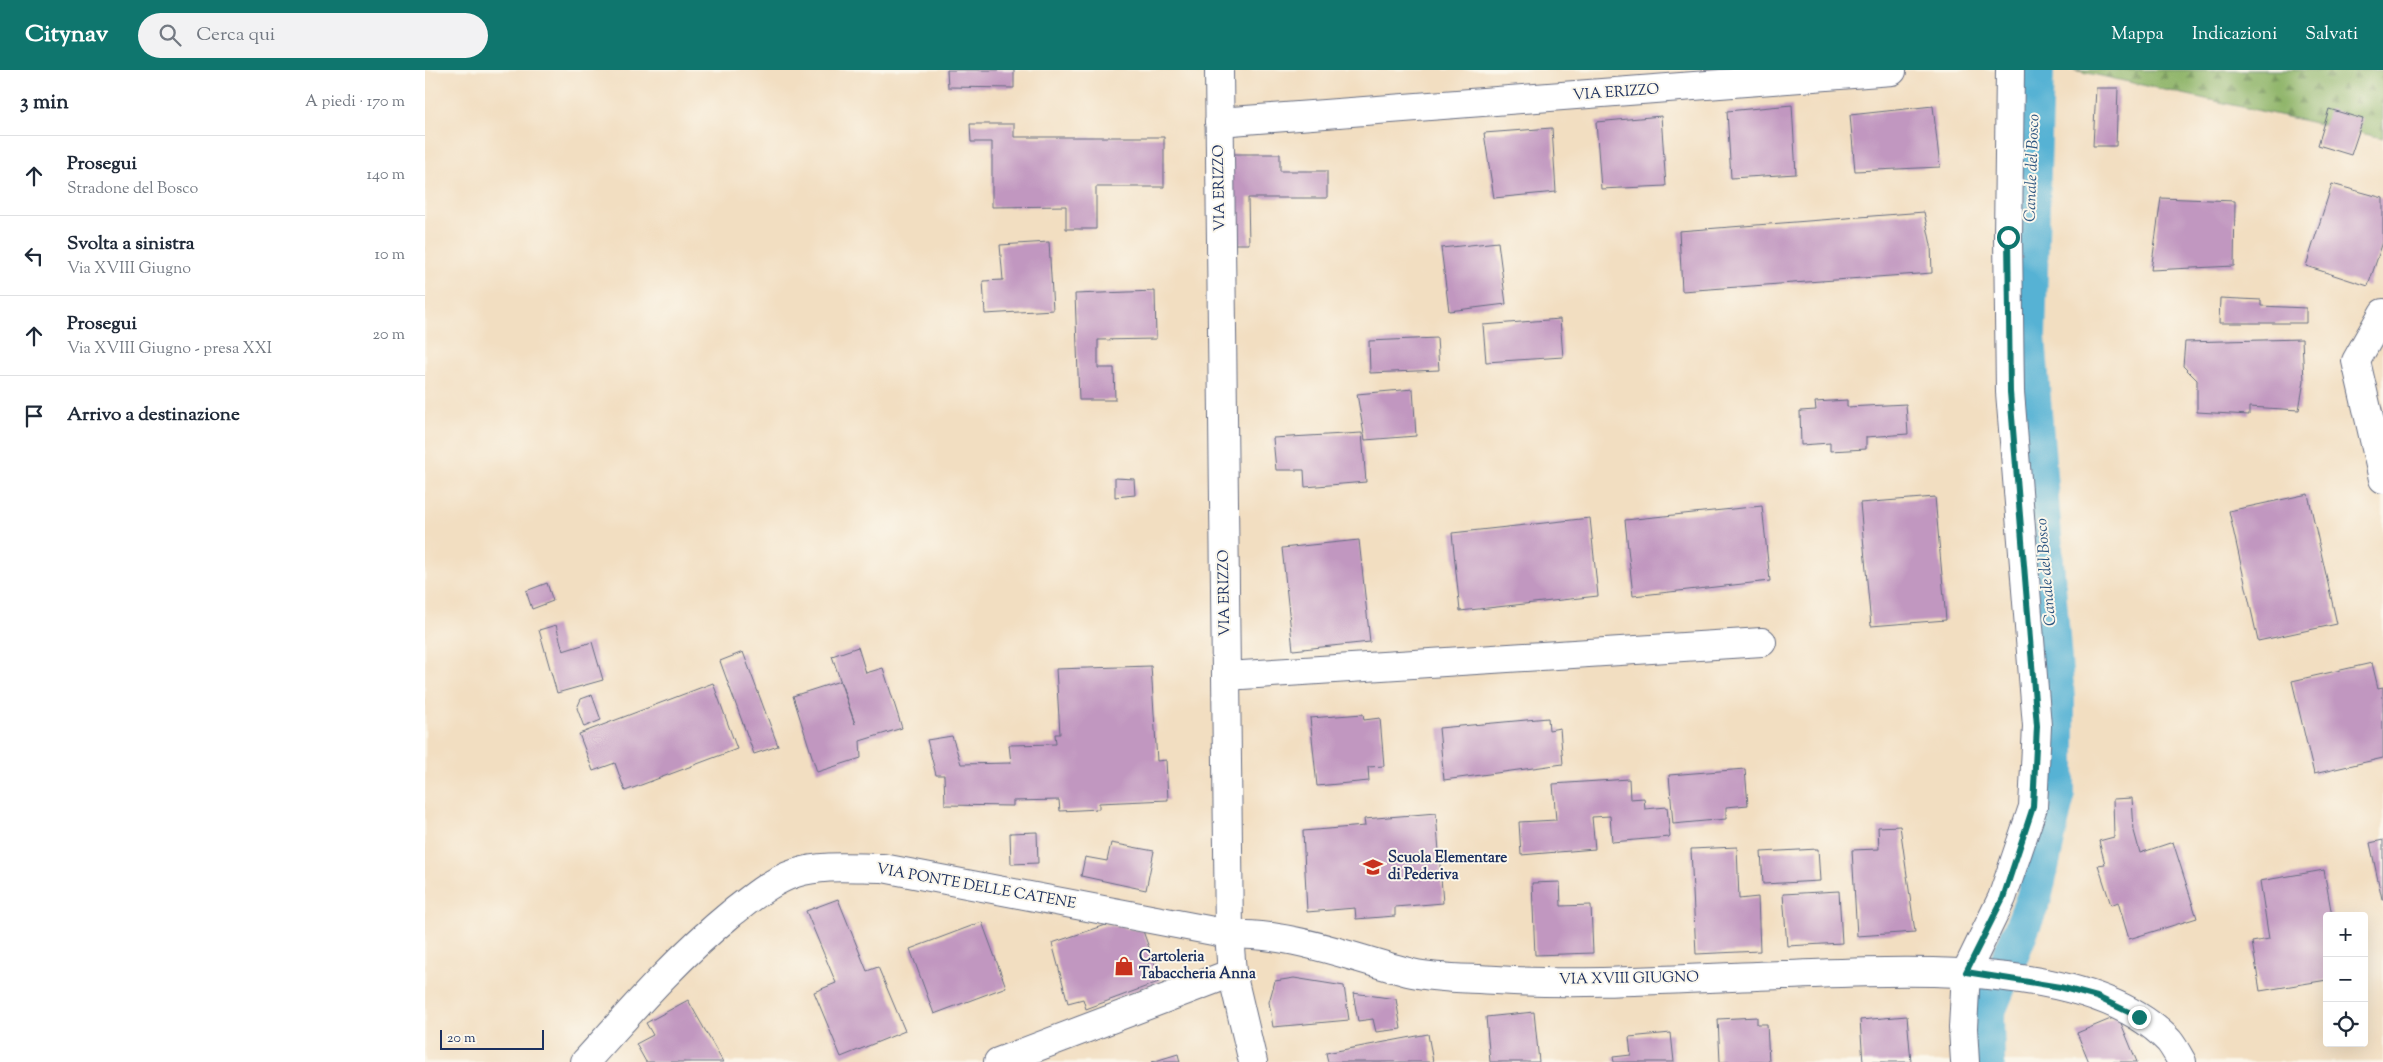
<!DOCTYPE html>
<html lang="it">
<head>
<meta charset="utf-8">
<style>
	body { margin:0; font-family:"Sorts Mill Goudy",serif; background:#f2f2f3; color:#1f2937 }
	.controls { position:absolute; right:15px; bottom:15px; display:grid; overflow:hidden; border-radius:5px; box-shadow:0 5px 20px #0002 }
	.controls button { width:45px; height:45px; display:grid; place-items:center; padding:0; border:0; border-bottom:1px solid #e0e1e3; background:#fff; color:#1f2937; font:25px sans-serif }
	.scale { position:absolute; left:15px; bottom:12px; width:104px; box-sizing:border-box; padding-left:5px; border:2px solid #1b2f5e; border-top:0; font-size:14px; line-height:18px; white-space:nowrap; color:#1b2f5e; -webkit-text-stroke:4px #fbf7ec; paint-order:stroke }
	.stop { position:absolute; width:15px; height:15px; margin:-11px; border:4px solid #0f766e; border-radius:50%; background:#fff }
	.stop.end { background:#0f766e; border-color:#fff; box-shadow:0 1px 5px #0008 }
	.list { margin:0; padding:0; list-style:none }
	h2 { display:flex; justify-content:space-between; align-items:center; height:65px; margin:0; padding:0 20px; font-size:21px }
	h2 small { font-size:16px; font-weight:400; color:#747a83 }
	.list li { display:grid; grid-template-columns:32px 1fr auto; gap:15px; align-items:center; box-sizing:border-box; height:80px; padding:0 20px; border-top:1px solid #e0e1e3 }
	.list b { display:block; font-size:19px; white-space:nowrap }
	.list p { margin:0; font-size:16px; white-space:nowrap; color:#747a83 }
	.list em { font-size:16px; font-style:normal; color:#747a83 }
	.icon { flex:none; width:28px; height:28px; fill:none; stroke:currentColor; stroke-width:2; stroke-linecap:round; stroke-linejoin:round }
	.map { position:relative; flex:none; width:1958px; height:992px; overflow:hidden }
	header { display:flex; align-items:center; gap:30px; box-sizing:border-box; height:70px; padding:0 25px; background:#0f766e; color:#fff }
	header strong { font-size:24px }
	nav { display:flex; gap:28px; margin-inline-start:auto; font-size:18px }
	.search { width:350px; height:45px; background:#f2f2f3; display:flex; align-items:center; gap:12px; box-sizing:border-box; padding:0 18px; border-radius:28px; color:#747a83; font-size:19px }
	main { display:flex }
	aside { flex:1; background:#fff }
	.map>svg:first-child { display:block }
</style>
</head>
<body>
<header>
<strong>Citynav</strong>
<div class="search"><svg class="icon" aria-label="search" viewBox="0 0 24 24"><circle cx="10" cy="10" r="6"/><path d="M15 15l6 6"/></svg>Cerca qui</div>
<nav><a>Mappa</a><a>Indicazioni</a><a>Salvati</a></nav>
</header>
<main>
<aside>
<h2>3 min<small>A piedi · 170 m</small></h2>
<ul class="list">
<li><svg class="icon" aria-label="ahead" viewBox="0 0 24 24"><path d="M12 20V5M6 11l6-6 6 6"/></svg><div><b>Prosegui</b><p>Stradone del Bosco</p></div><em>140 m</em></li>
<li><svg class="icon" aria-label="left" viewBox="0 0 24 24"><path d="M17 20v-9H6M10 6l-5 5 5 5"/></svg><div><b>Svolta a sinistra</b><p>Via XVIII Giugno</p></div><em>10 m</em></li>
<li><svg class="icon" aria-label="ahead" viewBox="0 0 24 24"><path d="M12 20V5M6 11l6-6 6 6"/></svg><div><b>Prosegui</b><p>Via XVIII Giugno - presa XXI</p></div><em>20 m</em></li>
<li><svg class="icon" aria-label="arrive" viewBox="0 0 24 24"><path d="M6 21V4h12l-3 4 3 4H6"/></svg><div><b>Arrivo a destinazione</b></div></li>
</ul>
</aside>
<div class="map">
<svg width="1958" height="992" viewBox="0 0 1958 992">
	<defs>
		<pattern id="forest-firs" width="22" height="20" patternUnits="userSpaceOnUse" patternTransform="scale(1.25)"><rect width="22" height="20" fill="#90b56a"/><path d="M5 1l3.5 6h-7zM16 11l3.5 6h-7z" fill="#75945a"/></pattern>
	</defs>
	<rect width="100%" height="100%" fill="#fbf7ec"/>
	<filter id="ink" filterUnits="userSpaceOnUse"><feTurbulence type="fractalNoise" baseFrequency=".02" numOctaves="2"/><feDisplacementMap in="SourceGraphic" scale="10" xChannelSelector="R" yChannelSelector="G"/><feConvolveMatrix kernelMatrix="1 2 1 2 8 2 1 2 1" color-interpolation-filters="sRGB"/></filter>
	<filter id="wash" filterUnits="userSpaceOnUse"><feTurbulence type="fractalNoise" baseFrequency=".0096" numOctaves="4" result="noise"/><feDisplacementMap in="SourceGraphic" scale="20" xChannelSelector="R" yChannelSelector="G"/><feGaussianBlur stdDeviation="1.12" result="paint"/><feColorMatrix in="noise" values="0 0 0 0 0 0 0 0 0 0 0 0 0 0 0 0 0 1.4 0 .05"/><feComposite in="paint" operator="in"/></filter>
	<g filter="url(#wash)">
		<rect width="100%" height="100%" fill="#f2dec1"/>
		<!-- forest -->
		<polygon fill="url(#forest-firs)" stroke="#567264" points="1649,0 1958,0 1958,68"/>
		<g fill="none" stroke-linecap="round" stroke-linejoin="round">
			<!-- canal -->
			<polyline stroke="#56b2d4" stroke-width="36" points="1562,992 1561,946 1609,828 1632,725 1632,629 1603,267 1611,0"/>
		</g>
		<g id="blocks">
			<!-- building -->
			<g fill="#c197c0">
				<polygon points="522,0 589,0 589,18 523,17"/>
				<polygon points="1671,18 1693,18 1691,76 1668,76"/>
				<polygon points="1367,35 1371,104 1306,108 1302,41"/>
				<polygon points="1508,36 1515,97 1430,101 1425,45"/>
				<polygon points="1904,39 1938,49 1926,85 1893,75"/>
				<polygon points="1236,46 1241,116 1176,119 1171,52"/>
				<polygon points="545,54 589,54 589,67 739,67 739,117 671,117 671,159 641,159 641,136 567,137 567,72 546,72"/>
				<polygon points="1127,58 1131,122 1069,128 1059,63"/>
				<polygon points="799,84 855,84 855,101 902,101 902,128 823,128 824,174 800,174"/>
				<polygon points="1907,114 1958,128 1958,172 1943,216 1881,196"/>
				<polygon points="1736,128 1810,131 1809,196 1726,200"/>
				<polygon points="1499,142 1506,175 1507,203 1257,221 1254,161"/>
				<polygon points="624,172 628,240 560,244 558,211 578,210 575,175"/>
				<polygon points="1073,172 1081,234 1024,241 1016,178"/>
				<polygon points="730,221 731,269 673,270 673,298 689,298 690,330 654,330 650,224"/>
				<polygon points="1795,228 1836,230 1836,236 1881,238 1881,253 1794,253"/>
				<polygon points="1135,249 1138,287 1061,292 1058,255"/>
				<polygon points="1012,268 1014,300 945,303 944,271"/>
				<polygon points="1877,269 1879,311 1874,340 1824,337 1824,345 1772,342 1772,310 1758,296 1760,272"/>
				<polygon points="988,319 991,366 940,370 932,324"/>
				<polygon points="1422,330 1422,337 1481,334 1483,364 1441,367 1441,379 1405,381 1405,373 1376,375 1375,341 1391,340 1390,332"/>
				<polygon points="937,363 941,412 880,417 879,400 851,400 848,368"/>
				<polygon points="690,408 709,409 710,425 690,427"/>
				<polygon points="1883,424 1912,554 1833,571 1804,441"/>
				<polygon points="1510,427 1521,550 1446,556 1435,433"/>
				<polygon points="1337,436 1345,511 1208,526 1200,450"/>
				<polygon points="1165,448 1173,526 1035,541 1027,463"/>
				<polygon points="934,470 945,572 868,580 857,478"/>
				<polygon points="122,513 128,531 107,539 101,521"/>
				<polygon points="131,555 138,581 167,572 178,610 132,623 114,560"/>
				<polygon points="433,577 441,603 458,598 477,658 435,671 436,688 392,702 368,626 415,611 430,654 407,586"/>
				<polygon points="318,582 353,676 329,684 295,591"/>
				<polygon points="1947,593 1953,618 1958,617 1958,688 1889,704 1867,611"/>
				<polygon points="726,596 732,691 741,690 743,730 674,733 674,739 635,741 634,730 588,731 588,736 520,735 519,705 511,705 502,670 527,666 536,694 586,693 584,675 631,674 630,664 635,664 631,599"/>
				<polygon points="288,613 312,679 200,721 190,693 168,701 154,664"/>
				<polygon points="167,625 176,650 159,657 152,638 156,629"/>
				<polygon points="938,644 939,650 955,648 959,696 943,697 944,711 892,716 885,648"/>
				<polygon points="1123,648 1124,660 1135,658 1138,694 1019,710 1014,658"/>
				<polygon points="1320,699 1323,735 1301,737 1301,749 1248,754 1244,705"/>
				<polygon points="1204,709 1205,729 1219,728 1220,739 1242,737 1245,767 1187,772 1185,746 1167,747 1170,779 1096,785 1094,752 1131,750 1128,714"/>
				<polygon points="1707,728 1709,761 1715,783 1748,772 1772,848 1704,869 1693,832 1686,835 1673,795 1680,794 1674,771 1689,767 1688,729"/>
				<polygon points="1011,743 1018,833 970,837 970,846 931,849 930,838 882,842 878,761 940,756 939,749"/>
				<polygon points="1475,756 1490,862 1432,866 1427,780 1454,779 1453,757"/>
				<polygon points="612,762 613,793 586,794 585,763"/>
				<polygon points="1958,770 1958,829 1957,829 1945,773"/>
				<polygon points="686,773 729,781 721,820 656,806 660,787 682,791"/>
				<polygon points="1312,777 1314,829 1333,827 1335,881 1271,884 1266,779"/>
				<polygon points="1393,779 1395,811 1338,814 1336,782"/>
				<polygon points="1899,800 1907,846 1902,846 1902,910 1835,921 1827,872 1844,869 1835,811"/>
				<polygon points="1135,812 1136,836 1166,835 1168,883 1110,885 1107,813"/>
				<polygon points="1414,821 1417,873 1362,876 1358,824"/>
				<polygon points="413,829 442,901 453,897 480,961 416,987 389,922 411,913 381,841"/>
				<polygon points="557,852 581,917 509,944 485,879"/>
				<polygon points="681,855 718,861 736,911 661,939 658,929 643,933 627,873"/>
				<polygon points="869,908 919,916 924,950 848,957 844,932 850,911"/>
				<polygon points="928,923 971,929 976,959 951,962 948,949 933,951"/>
				<polygon points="263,930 298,992 221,992 211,974 228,965 221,953"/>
				<polygon points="1109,942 1114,992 1065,992 1061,947"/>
				<polygon points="1482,946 1486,992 1438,992 1435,950"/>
				<polygon points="1693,946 1712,992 1664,992 1652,963"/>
				<polygon points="1332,947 1332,954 1342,954 1344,992 1295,992 1293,949"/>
				<polygon points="1246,963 1249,992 1189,992 1188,987 1206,985 1204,967"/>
				<polygon points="1003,964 1008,992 903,992 901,983"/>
				<polygon points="753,984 755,992 727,992"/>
			</g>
		</g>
	</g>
	<g filter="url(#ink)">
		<use href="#blocks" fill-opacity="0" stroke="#666c81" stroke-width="1"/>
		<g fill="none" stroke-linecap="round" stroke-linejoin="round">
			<defs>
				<g id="minor">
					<polyline points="794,52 1467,1"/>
					<polyline points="1958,243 1931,291 1958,409"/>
					<polyline points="801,606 1337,572"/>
					<path d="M160,992c47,-52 93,-105 147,-149 21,-16 39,-32 64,-40 27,-9 60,-5 87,-5l346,66"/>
					<polyline points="573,992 807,903"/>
					<polyline points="1540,992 1538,958 1541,902 1577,828 1608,737 1612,656 1585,322 1583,167 1585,0"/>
				</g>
				<g id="major">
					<polyline points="794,0 804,864 807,903 828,992"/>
					<path d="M804,864c16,1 33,1 49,4 46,7 89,24 134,35 27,6 57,5 84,7 95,6 192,-2 287,-5 107,-3 306,-19 386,66 5,6 9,14 13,21"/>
				</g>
			</defs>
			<!-- minor casing -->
			<use href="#minor" stroke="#666c81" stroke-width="30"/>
			<!-- major casing -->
			<use href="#major" stroke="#666c81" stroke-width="30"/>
			<!-- minor -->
			<use href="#minor" stroke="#fff" stroke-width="28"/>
			<!-- major -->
			<use href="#major" stroke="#fff" stroke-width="28"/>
		</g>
	</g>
	<g fill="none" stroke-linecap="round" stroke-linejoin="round" filter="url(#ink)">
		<!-- route -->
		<polyline stroke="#0f766e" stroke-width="6" points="1583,167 1585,322 1612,656 1608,737 1578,828 1541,902 1635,917 1672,927 1714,947"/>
	</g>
	<!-- icons -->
	<defs>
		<symbol id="school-bare" viewBox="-9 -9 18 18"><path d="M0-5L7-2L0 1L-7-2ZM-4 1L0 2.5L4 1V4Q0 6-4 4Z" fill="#c8321e" stroke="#fbf7ec" stroke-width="2.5" paint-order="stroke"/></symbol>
		<symbol id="shop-bare" viewBox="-9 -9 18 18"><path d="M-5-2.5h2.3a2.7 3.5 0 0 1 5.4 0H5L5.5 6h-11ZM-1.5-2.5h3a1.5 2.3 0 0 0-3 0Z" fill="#c8321e" stroke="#fbf7ec" stroke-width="2.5" paint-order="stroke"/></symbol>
	</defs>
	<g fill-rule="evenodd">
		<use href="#school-bare" x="934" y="783" width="28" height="28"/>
		<use href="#shop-bare" x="685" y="882" width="28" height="28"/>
	</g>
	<g text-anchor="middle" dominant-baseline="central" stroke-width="4" stroke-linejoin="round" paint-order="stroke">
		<!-- street labels -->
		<g font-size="15" fill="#1b2f5e" stroke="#fbf7ec">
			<text transform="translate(1191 23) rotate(-4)">VIA ERIZZO</text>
			<text transform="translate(795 118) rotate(-91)">VIA ERIZZO</text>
			<text transform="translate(800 523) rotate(-91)">VIA ERIZZO</text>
			<text transform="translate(551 817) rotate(10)">VIA PONTE DELLE CATENE</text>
			<text transform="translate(1204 909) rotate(-1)">VIA XVIII GIUGNO</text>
		</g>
		<!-- poi labels -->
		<g font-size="15" font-weight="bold" fill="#1b2f5e" stroke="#fbf7ec" text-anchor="start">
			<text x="963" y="788">Scuola Elementare<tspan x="963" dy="17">di Pederiva</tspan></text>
			<text x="714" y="887">Cartoleria<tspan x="714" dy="17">Tabaccheria Anna</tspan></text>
		</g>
		<!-- water labels -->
		<g font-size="16" font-style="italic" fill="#2d5681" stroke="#fbf7ec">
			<text transform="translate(1608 98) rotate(-88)">Canale del Bosco</text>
			<text transform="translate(1622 502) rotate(-95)">Canale del Bosco</text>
		</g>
	</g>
</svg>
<div class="controls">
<button>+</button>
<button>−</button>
<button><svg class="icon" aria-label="locate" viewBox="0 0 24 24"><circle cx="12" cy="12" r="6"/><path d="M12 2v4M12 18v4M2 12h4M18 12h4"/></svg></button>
</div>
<div class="scale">20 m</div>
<div class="stop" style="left:1583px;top:167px"></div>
<div class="stop end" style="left:1714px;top:947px"></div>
</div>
</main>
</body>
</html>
